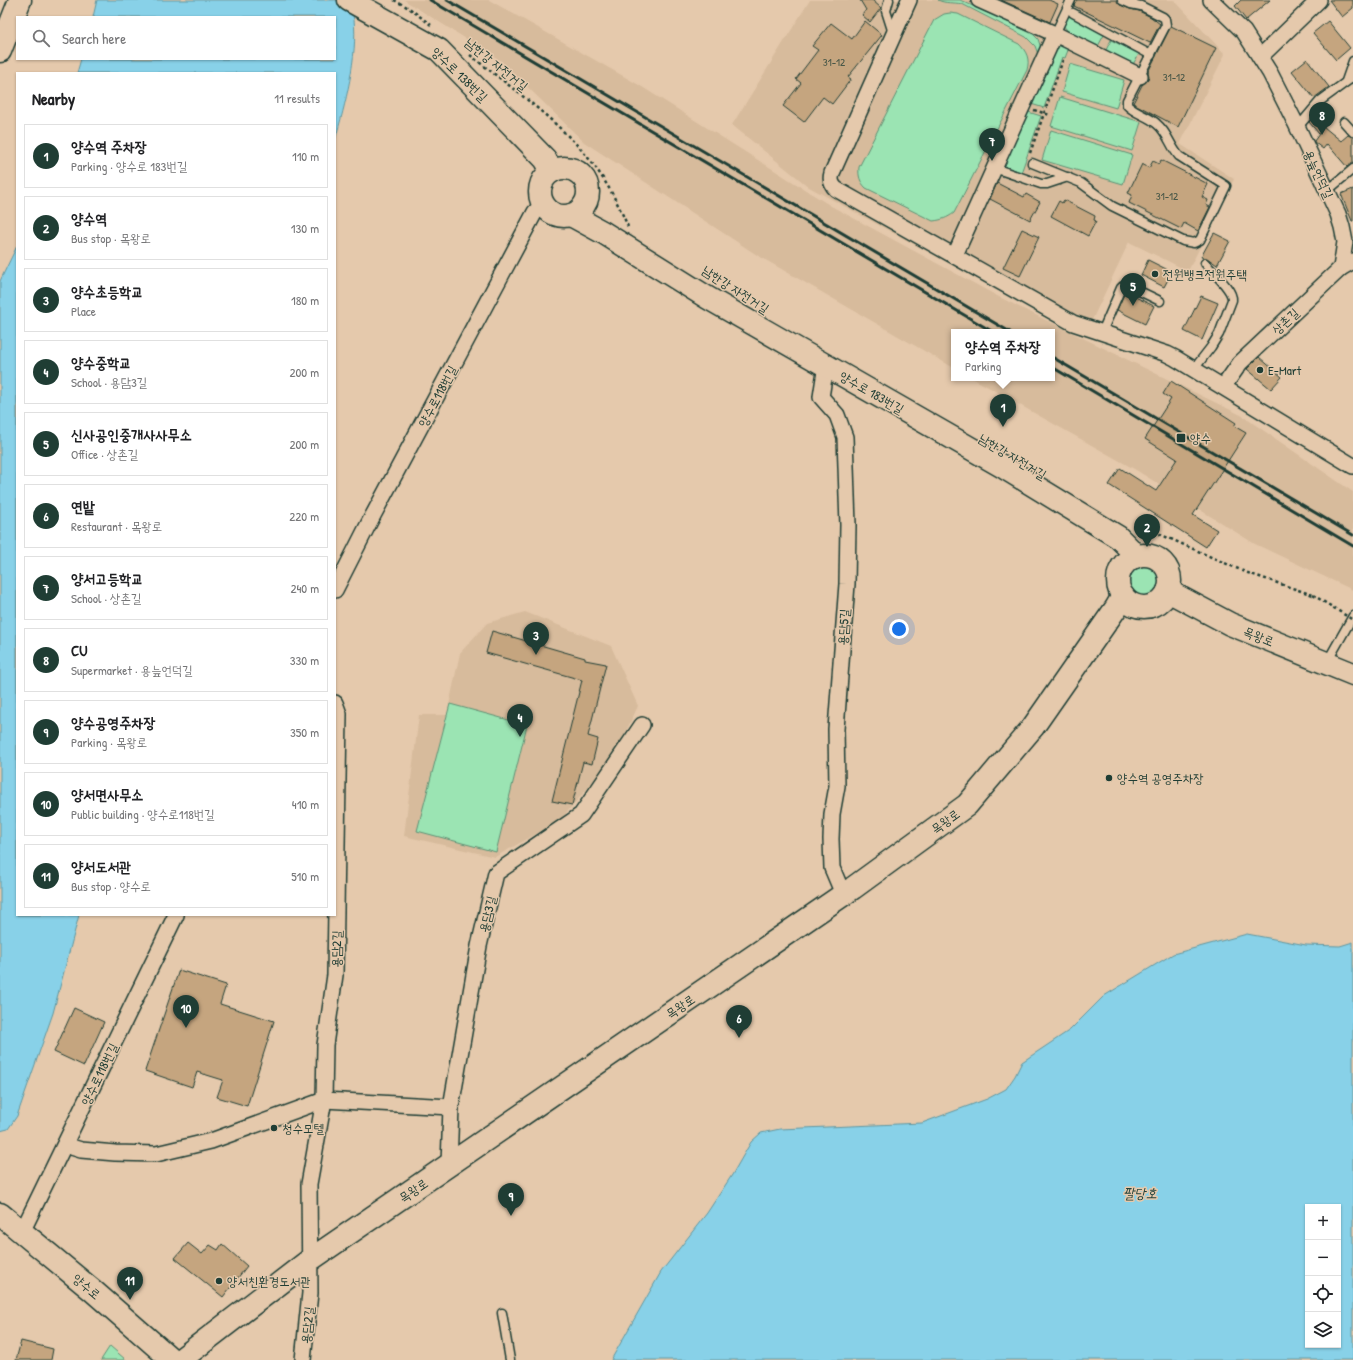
<!DOCTYPE html>
<html lang="en">
<head>
<meta charset="utf-8">
<style>
	body { margin:0; font-family:"Patrick Hand","Poor Story",sans-serif; background:#f6f6f6; color:#202124 }
	.controls { position:absolute; right:12px; bottom:12px; display:grid; overflow:hidden; border-radius:0px; box-shadow:0 1px 3px #0004 }
	.controls button { width:36px; height:36px; display:grid; place-items:center; padding:0; border:0; border-bottom:1px solid #e0e0e0; background:#fff; color:#202124; font:20px sans-serif }
	.you { position:absolute; left:899px; top:629px; width:14px; height:14px; margin:-10px; border:3px solid #fff; border-radius:50%; background:#1a73e8; box-shadow:0 0 0 6px #1a73e833 }
	.badge { display:grid; place-items:center; width:26px; height:26px; border-radius:50%; background:#1f3d34; color:#fff; font-size:13px; font-weight:700 }
	.pin { position:absolute; translate:-50% -33px; filter:drop-shadow(0 1px 2px #0008) }
	.pin::after { content:''; position:absolute; top:21px; width:14px; height:12px; background:inherit; clip-path:polygon(0 0,100% 0,50% 100%) }
	.popup { position:absolute; left:951px; top:329px; width:104px; height:52px; box-sizing:border-box; display:grid; place-content:center; border-radius:0px; background:#fff; filter:drop-shadow(0 1px 3px #0005); font-size:13px; white-space:nowrap; color:#757577 }
	.popup b { font-size:15px; color:#202124 }
	.popup::after { content:''; position:absolute; left:50%; top:100%; margin-left:-8px; border:8px solid transparent; border-top-color:#fff }
	.list { margin:0; padding:0; list-style:none }
	h2 { display:flex; justify-content:space-between; align-items:center; height:52px; margin:0; padding:0 16px; font-size:17px }
	h2 small { font-size:13px; font-weight:400; color:#757577 }
	.list li { display:grid; grid-template-columns:26px 1fr auto; gap:12px; align-items:center; box-sizing:border-box; height:64px; margin:0 8px 8px; padding:0 8px; border:1px solid #e0e0e0; border-radius:0px }
	.list b { display:block; font-size:15px; white-space:nowrap }
	.list p { margin:0; font-size:13px; white-space:nowrap; color:#757577 }
	.list em { font-size:13px; font-style:normal; color:#757577 }
	.icon { flex:none; width:22px; height:22px; fill:none; stroke:currentColor; stroke-width:2; stroke-linecap:round; stroke-linejoin:round }
	.map { position:relative; flex:none; width:1353px; height:1360px; overflow:hidden }
	.search { position:absolute; background:#fff; box-shadow:0 1px 3px #0004; left:16px; top:16px; width:320px; height:44px; display:flex; align-items:center; gap:10px; box-sizing:border-box; padding:0 14px; border-radius:0px; color:#757577; font-size:15px }
	.panel { position:absolute; background:#fff; box-shadow:0 1px 3px #0004; left:16px; top:72px; width:320px; height:844px; border-radius:0px }
	.map>svg:first-child { display:block }
</style>
</head>
<body>
<div class="map">
<svg width="1353" height="1360" viewBox="0 0 1353 1360">
	<rect width="100%" height="100%" fill="#e5c9ac"/>
	<filter id="ink" filterUnits="userSpaceOnUse"><feTurbulence type="fractalNoise" baseFrequency=".025" numOctaves="2"/><feDisplacementMap in="SourceGraphic" scale="8" xChannelSelector="R" yChannelSelector="G"/><feConvolveMatrix kernelMatrix="1 2 1 2 8 2 1 2 1" color-interpolation-filters="sRGB"/></filter>
	<g filter="url(#ink)">
		<!-- built -->
		<g fill="#d7bb9c">
			<polygon points="404,0 489,0 639,85 831,206 1001,298 1241,415 1353,492 1353,590 1255,544 1136,470 972,378 1052,378 1052,332 954,332 954,368 757,255 584,142 500,60"/>
			<polygon points="810,0 1174,0 1225,54 1180,144 1234,179 1188,271 1129,242 1084,337 809,187 732,125"/>
			<polygon points="525,612 611,646 638,706 613,759 559,821 495,857 404,836 419,715 447,715 460,653 487,623"/>
		</g>
		<!-- green -->
		<g fill="#9be4b3" stroke="#5d9074">
			<path d="M938,0h22l73,34 5,5 3,9 -3,6 -3,-8 -9,-9 -64,-33c-9,-2 -16,0 -24,-4z"/>
			<path d="M950,13l8,1 61,30c8,8 11,15 8,26l-73,143c-7,5 -12,7 -21,8l-67,-33c-6,-6 -8,-12 -7,-21l75,-147 10,-6z"/>
			<path d="M1068,15l36,20 -7,13c-12,-6 -27,-12 -34,-23z"/>
			<polygon points="1056,40 1070,45 1065,58 1062,57 1044,108 1028,103"/>
			<polygon points="1111,40 1139,54 1132,66 1105,52"/>
			<polygon points="1070,64 1124,80 1116,108 1062,92"/>
			<polygon points="1060,97 1141,122 1132,151 1051,126"/>
			<polygon points="1025,111 1041,116 1021,173 1003,166"/>
			<polygon points="1051,130 1132,155 1123,184 1042,160"/>
			<circle cx="1144" cy="581" r="16"/>
			<polygon points="450,704 527,725 496,852 417,831"/>
			<polygon points="110,1346 126,1360 101,1360"/>
		</g>
		<!-- water -->
		<g fill="#88d1e8" stroke="#5e96a0" fill-rule="evenodd">
			<path d="M97,0h249c4,6 7,13 8,20 4,35 -9,86 -19,120v-67h-258l4,-14h254v-42h-242z"/>
			<polygon points="17,246 17,915 79,915 53,1013 17,1116 8,1129 0,1131 0,281"/>
			<path d="M1247,934l59,11 34,1 13,-4v418h-742l50,-88 46,-59 25,-38 19,-33 10,-9 19,-4 142,-6 65,-24 19,-10 9,-13 7,-14 48,-32 34,-34 69,-42zM1308,1207h30v138h-30z"/>
		</g>
		<!-- building -->
		<g fill="#c5a57f" stroke="#1f3d34">
			<polygon points="860,0 872,0 881,8 870,22 862,15 866,10"/>
			<polygon points="1001,0 1049,0 1058,4 1050,22"/>
			<polygon points="1076,0 1117,0 1120,5 1130,9 1139,11 1151,17 1160,24 1150,43 1074,6"/>
			<polygon points="1241,0 1270,0 1246,20 1235,6"/>
			<polygon points="1329,0 1353,0 1353,8 1342,17"/>
			<polygon points="865,21 882,35 848,77 851,79 832,104 823,97 804,122 783,106 801,83 796,79 818,50 812,46 831,23 852,39"/>
			<polygon points="1328,21 1350,48 1336,60 1313,33"/>
			<polygon points="1171,26 1216,48 1178,127 1133,103 1142,85 1148,80 1149,76 1148,72"/>
			<polygon points="1307,59 1329,87 1314,98 1292,71"/>
			<polygon points="1313,118 1341,141 1348,135 1353,137 1353,163 1347,167 1327,144 1323,149 1314,142 1314,141 1319,134 1309,122"/>
			<polygon points="1161,160 1208,184 1202,197 1208,200 1206,205 1210,207 1198,231 1184,223 1181,229 1129,203 1132,195 1128,193 1142,164 1149,168 1153,161 1159,164"/>
			<polygon points="997,183 1024,197 1026,194 1040,202 1030,220 990,199"/>
			<polygon points="1353,189 1353,221 1352,221 1341,194"/>
			<polygon points="1064,200 1095,216 1094,220 1096,221 1088,236 1051,216 1059,201 1062,203"/>
			<polygon points="1022,229 1039,237 1020,276 1003,268"/>
			<polygon points="1214,233 1230,241 1217,265 1207,258 1201,257"/>
			<polygon points="1148,260 1172,272 1164,287 1141,275"/>
			<polygon points="1125,292 1154,306 1145,324 1117,310"/>
			<polygon points="1201,296 1218,303 1202,340 1184,331"/>
			<polygon points="1259,357 1282,377 1271,389 1247,369"/>
			<polygon points="1171,381 1236,423 1234,426 1246,433 1193,515 1217,530 1206,547 1109,485 1120,468 1156,491 1177,459 1145,439 1171,399 1163,394"/>
			<polygon points="492,631 585,658 585,660 606,664 588,736 598,739 592,764 583,762 572,805 552,801 582,680 486,653"/>
			<polygon points="179,970 226,985 220,1004 274,1021 247,1106 217,1097 223,1080 197,1072 192,1087 145,1071"/>
			<polygon points="74,1008 104,1022 84,1066 54,1052"/>
			<polygon points="188,1243 202,1254 210,1245 218,1250 222,1244 247,1266 223,1297 175,1258"/>
			<polygon points="21,1341 53,1349 51,1360 16,1360"/>
		</g>
		<g fill="none" stroke-linecap="round" stroke-linejoin="round">
			<defs>
				<g id="lane">
					<polyline points="889,0 886,11 893,33"/>
					<polyline points="1073,13 1151,55"/>
					<polyline points="1055,34 1071,0"/>
					<polyline points="1346,81 1353,61"/>
					<polyline points="1344,122 1353,132"/>
					<polyline points="1298,127 1320,101 1353,77"/>
					<path d="M1032,163l49,20 31,23 71,35 11,2 6,-3 26,-54 -47,-30c-9,-10 -11,-23 -22,-32 -8,-8 -22,-10 -30,-19v-5l39,-75 -1,-6 -2,-2 -22,-11 -10,-2 -9,-4"/>
					<polyline points="994,168 1041,184 1047,184 1068,177"/>
					<polyline points="1327,191 1353,169"/>
					<polyline points="1102,332 1121,288 1123,286 1129,286 1160,301"/>
					<path d="M1194,369l17,-22 8,-13 13,-34c1,-11 -20,-28 -27,-37"/>
					<polyline points="1327,662 1353,616"/>
					<polyline points="502,1313 510,1360"/>
				</g>
				<g id="street">
					<path d="M909,0l-77,173c-2,7 -1,11 4,16l237,134 94,31 8,4 178,108"/>
					<polyline points="979,0 1055,34 1140,76"/>
					<polyline points="1211,0 1244,32 1270,73 1296,124 1338,214 1342,227 1345,242 1341,268"/>
					<polyline points="1260,57 1319,0"/>
					<polyline points="955,255 1055,34"/>
					<polyline points="826,365 821,397 837,415 845,437 848,525 847,584 836,729 837,786 832,814 831,839 832,868 843,894"/>
					<polyline points="1224,386 1240,363 1341,268 1353,261"/>
					<polyline points="335,590 369,523 535,212 543,204"/>
					<polyline points="65,1145 81,1150 115,1153 156,1154 211,1141 324,1100 451,1107"/>
					<polyline points="449,1165 451,1107 479,946 496,873 581,815 642,725"/>
					<polyline points="22,1232 176,915"/>
					<polyline points="303,1360 310,1293 309,1184 324,1100 325,1045 335,975 339,714 335,703"/>
				</g>
				<g id="secondary">
					<polyline points="349,0 439,50 545,159 552,171"/>
					<polyline points="0,51 20,0"/>
					<circle cx="564" cy="192" r="24"/>
					<polyline points="571,215 604,233 708,298 1005,468 1118,537 1129,548 1135,557"/>
					<circle cx="1144" cy="581" r="26"/>
					<polyline points="1168,591 1230,624 1353,674"/>
					<polyline points="0,1214 92,1290 172,1360"/>
					<polyline points="180,1360 310,1260 853,888 967,805 1033,727 1116,608 1123,596"/>
				</g>
			</defs>
			<!-- lane casing -->
			<use href="#lane" stroke="#1f3d34" stroke-width="11"/>
			<!-- street casing -->
			<use href="#street" stroke="#1f3d34" stroke-width="18"/>
			<!-- secondary casing -->
			<use href="#secondary" stroke="#1f3d34" stroke-width="25"/>
			<!-- path -->
			<g stroke="#1f3d34" stroke-width="2.5" stroke-dasharray="3 3" stroke-linecap="butt">
				<polyline points="394,0 409,8 431,25"/>
				<path d="M470,55c34,27 72,54 103,86 24,24 42,54 55,86"/>
				<polyline points="1034,110 1050,115"/>
				<polyline points="1030,153 1064,57"/>
				<polyline points="1133,528 1137,524 1245,572 1313,595"/>
			</g>
			<!-- lane -->
			<use href="#lane" stroke="#e5c9ac" stroke-width="8"/>
			<!-- street -->
			<use href="#street" stroke="#e5c9ac" stroke-width="15"/>
			<!-- secondary -->
			<use href="#secondary" stroke="#e5c9ac" stroke-width="22"/>
			<!-- rail -->
			<g stroke="#1f3d34" stroke-width="3">
				<polyline points="430,0 993,332"/>
				<polyline points="447,0 1010,332"/>
				<polyline points="1052,357 1353,535"/>
				<polyline points="1052,367 1353,546"/>
			</g>
			<!-- path-bridge -->
			<polyline stroke="#1f3d34" stroke-width="2.5" stroke-dasharray="3 3" stroke-linecap="butt" points="1313,595 1353,620"/>
		</g>
	</g>
	<!-- markers -->
	<g fill="#1f3d34" stroke="#e5c9ac" stroke-width="1.5">
		<circle cx="1155" cy="274" r="4"/>
		<circle cx="1260" cy="370" r="4"/>
		<rect x="1176" y="433" width="10" height="10" rx="2"/>
		<circle cx="1109" cy="778" r="4"/>
		<circle cx="274" cy="1128" r="4"/>
		<circle cx="219" cy="1281" r="4"/>
	</g>
	<g text-anchor="middle" dominant-baseline="central" stroke-width="3" stroke-linejoin="round" paint-order="stroke">
		<!-- number labels -->
		<g font-size="11" fill="#485747">
			<text x="834" y="62">31-12</text>
			<text x="1174" y="77">31-12</text>
			<text x="1167" y="196">31-12</text>
		</g>
		<!-- street labels -->
		<g font-size="13" fill="#1f3d34" stroke="#e5c9ac">
			<text transform="translate(497 64) rotate(39)">남한강 자전거길</text>
			<text transform="translate(460 74) rotate(44)">양수로 138번길</text>
			<text transform="translate(1319 174) rotate(65)">용늪언덕길</text>
			<text transform="translate(736 289) rotate(33)">남한강 자전거길</text>
			<text transform="translate(1285 321) rotate(-43)">상촌길</text>
			<text transform="translate(872 392) rotate(30)">양수로 183번길</text>
			<text transform="translate(437 396) rotate(-62)">양수로118번길</text>
			<text transform="translate(1013 456) rotate(31)">남한강 자전거길</text>
			<text transform="translate(843 627) rotate(-86)">용담5길</text>
			<text transform="translate(1259 636) rotate(22)">목왕로</text>
			<text transform="translate(945 821) rotate(-36)">목왕로</text>
			<text transform="translate(487 914) rotate(-77)">용담3길</text>
			<text transform="translate(336 949) rotate(-89)">용담2길</text>
			<text transform="translate(680 1006) rotate(-34)">목왕로</text>
			<text transform="translate(99 1074) rotate(-64)">양수로118번길</text>
			<text transform="translate(413 1190) rotate(-34)">목왕로</text>
			<text transform="translate(87 1286) rotate(40)">양수로</text>
			<text transform="translate(307 1325) rotate(-84)">용담2길</text>
		</g>
		<!-- poi labels -->
		<g font-size="13" fill="#1f3d34" stroke="#e5c9ac" text-anchor="start">
			<text x="1163" y="274">전원뱅크전원주택</text>
			<text x="1268" y="370">E-Mart</text>
			<text x="1190" y="438">양수</text>
			<text x="1117" y="778">양수역 공영주차장</text>
			<text x="282" y="1128">청수모텔</text>
			<text x="227" y="1281">양서친환경도서관</text>
		</g>
		<!-- water labels -->
		<g font-size="14" font-style="italic" fill="#24443d" stroke="#e5c9ac">
			<text x="1140" y="1192">팔당호</text>
		</g>
	</g>
</svg>
<div class="controls">
<button>+</button>
<button>−</button>
<button><svg class="icon" aria-label="locate" viewBox="0 0 24 24"><circle cx="12" cy="12" r="6"/><path d="M12 2v4M12 18v4M2 12h4M18 12h4"/></svg></button>
<button><svg class="icon" aria-label="layers" viewBox="0 0 24 24"><path d="M12 4l9 5-9 5-9-5zM3 14l9 5 9-5"/></svg></button>
</div>
<div class="you"></div>
<div class="pin badge" style="left:1003px;top:427px">1</div>
<div class="popup"><b>양수역 주차장</b>Parking</div>
<div class="pin badge" style="left:1147px;top:547px">2</div>
<div class="pin badge" style="left:536px;top:655px">3</div>
<div class="pin badge" style="left:520px;top:737px">4</div>
<div class="pin badge" style="left:1133px;top:306px">5</div>
<div class="pin badge" style="left:739px;top:1038px">6</div>
<div class="pin badge" style="left:992px;top:161px">7</div>
<div class="pin badge" style="left:1322px;top:135px">8</div>
<div class="pin badge" style="left:511px;top:1216px">9</div>
<div class="pin badge" style="left:186px;top:1028px">10</div>
<div class="pin badge" style="left:130px;top:1300px">11</div>
<div class="search"><svg class="icon" aria-label="search" viewBox="0 0 24 24"><circle cx="10" cy="10" r="6"/><path d="M15 15l6 6"/></svg>Search here</div>
<section class="panel">
<h2>Nearby<small>11 results</small></h2>
<ul class="list">
<li><span class="badge">1</span><div><b>양수역 주차장</b><p>Parking · 양수로 183번길</p></div><em>110 m</em></li>
<li><span class="badge">2</span><div><b>양수역</b><p>Bus stop · 목왕로</p></div><em>130 m</em></li>
<li><span class="badge">3</span><div><b>양수초등학교</b><p>Place</p></div><em>180 m</em></li>
<li><span class="badge">4</span><div><b>양수중학교</b><p>School · 용담3길</p></div><em>200 m</em></li>
<li><span class="badge">5</span><div><b>신사공인중개사사무소</b><p>Office · 상촌길</p></div><em>200 m</em></li>
<li><span class="badge">6</span><div><b>연밭</b><p>Restaurant · 목왕로</p></div><em>220 m</em></li>
<li><span class="badge">7</span><div><b>양서고등학교</b><p>School · 상촌길</p></div><em>240 m</em></li>
<li><span class="badge">8</span><div><b>CU</b><p>Supermarket · 용늪언덕길</p></div><em>330 m</em></li>
<li><span class="badge">9</span><div><b>양수공영주차장</b><p>Parking · 목왕로</p></div><em>350 m</em></li>
<li><span class="badge">10</span><div><b>양서면사무소</b><p>Public building · 양수로118번길</p></div><em>410 m</em></li>
<li><span class="badge">11</span><div><b>양서도서관</b><p>Bus stop · 양수로</p></div><em>510 m</em></li>
</ul>
</section>
</div>
</body>
</html>
